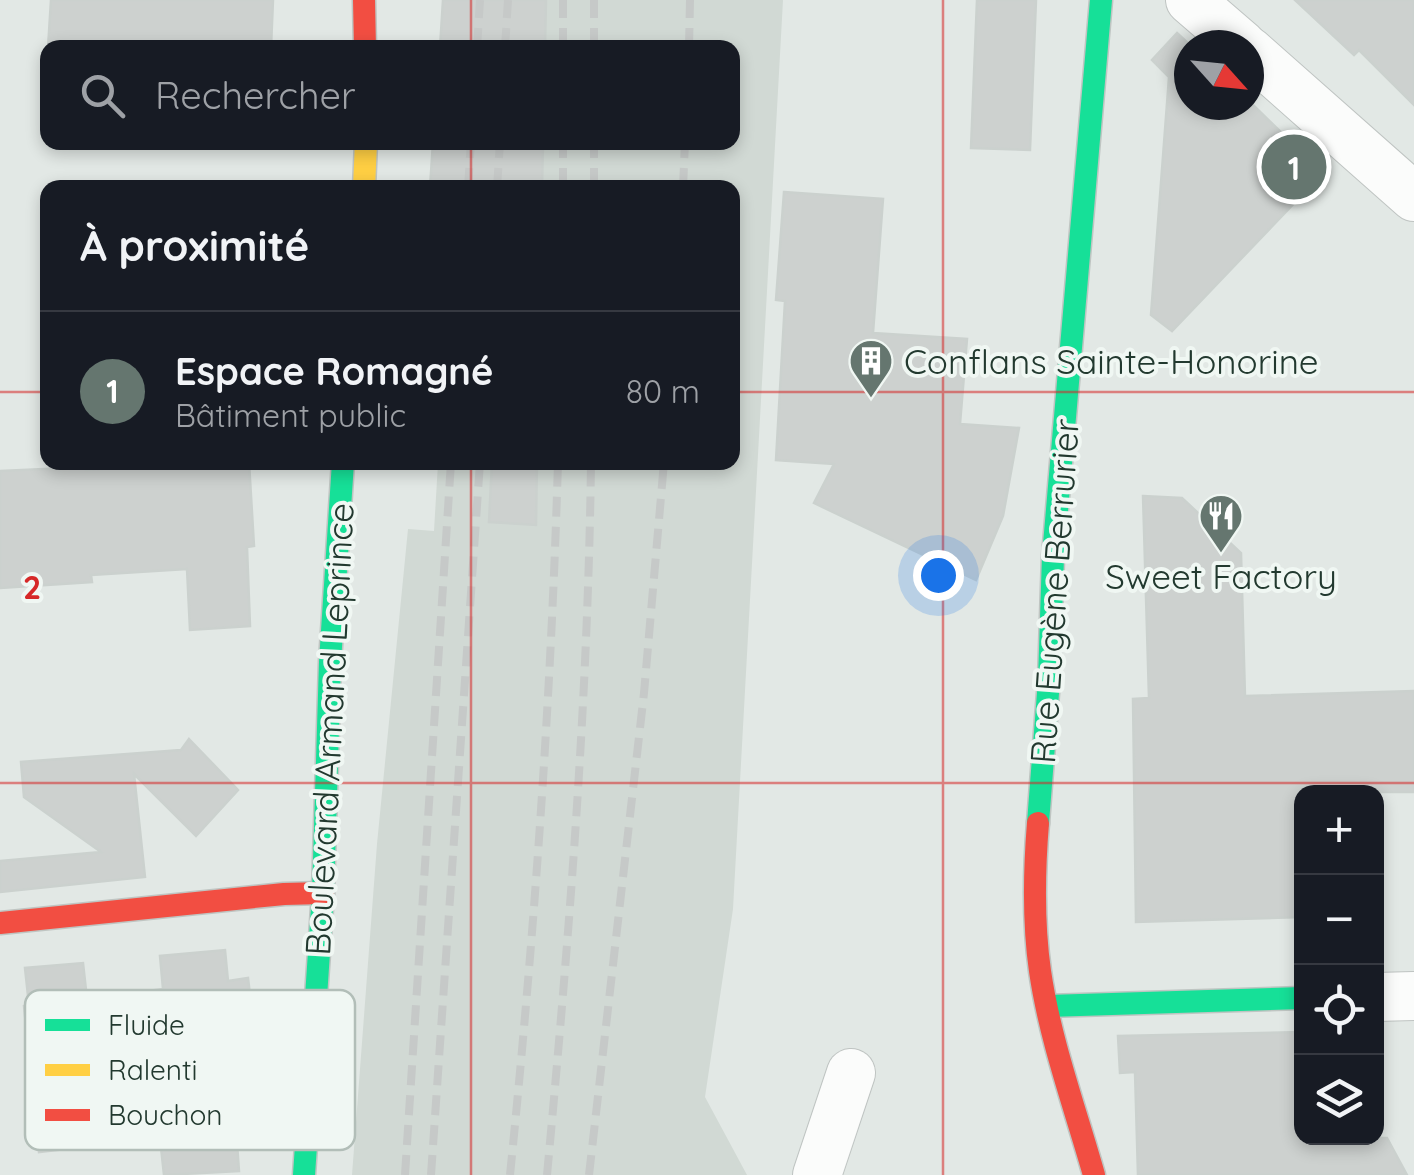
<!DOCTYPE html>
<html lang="fr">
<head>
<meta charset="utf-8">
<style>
	body { margin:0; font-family:Quicksand,sans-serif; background:#242831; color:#f1f3f6 }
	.controls { position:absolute; right:30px; bottom:30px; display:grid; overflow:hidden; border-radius:20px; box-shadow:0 5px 15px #0003 }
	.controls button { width:90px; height:90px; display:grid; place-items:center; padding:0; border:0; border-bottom:2px solid #363941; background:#171b24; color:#f1f3f6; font:50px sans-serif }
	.compass { position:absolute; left:1174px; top:30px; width:90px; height:90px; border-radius:50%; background:#171b24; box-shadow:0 5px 15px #0003; rotate:117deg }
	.you { position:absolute; left:938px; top:575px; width:35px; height:35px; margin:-25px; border:8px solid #fff; border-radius:50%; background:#1a73e8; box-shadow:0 0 0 15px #1a73e833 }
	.badge { display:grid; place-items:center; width:65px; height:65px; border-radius:50%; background:#65766f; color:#fff; font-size:32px; font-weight:700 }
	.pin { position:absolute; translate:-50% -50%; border:5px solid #fff; box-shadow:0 2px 10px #0006 }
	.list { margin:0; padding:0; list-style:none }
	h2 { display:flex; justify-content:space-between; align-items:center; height:130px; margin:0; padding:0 40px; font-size:42px }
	h2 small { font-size:32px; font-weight:400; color:#9ea1a6 }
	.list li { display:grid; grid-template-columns:65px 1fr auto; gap:30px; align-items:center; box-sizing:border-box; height:160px; padding:0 40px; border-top:2px solid #363941 }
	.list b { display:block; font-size:38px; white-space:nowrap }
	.list p { margin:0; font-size:32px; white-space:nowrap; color:#9ea1a6 }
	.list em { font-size:32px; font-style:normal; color:#9ea1a6 }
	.icon { flex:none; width:55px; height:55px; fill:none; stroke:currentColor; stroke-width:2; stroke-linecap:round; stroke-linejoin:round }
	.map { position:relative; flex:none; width:1414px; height:1175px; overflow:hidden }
	.search { position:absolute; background:#171b24; box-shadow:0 5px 15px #0003; left:40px; top:40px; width:700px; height:110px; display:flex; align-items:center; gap:25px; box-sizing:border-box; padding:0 35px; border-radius:20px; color:#9ea1a6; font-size:38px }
	.panel { position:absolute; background:#171b24; box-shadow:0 5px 15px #0003; left:40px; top:180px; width:700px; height:290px; border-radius:20px }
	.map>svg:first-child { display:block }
</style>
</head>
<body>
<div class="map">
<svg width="1414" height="1175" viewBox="0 0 1414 1175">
	<rect width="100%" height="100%" fill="#e2e8e5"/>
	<!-- built -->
	<polygon fill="#d1d9d4" points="468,0 783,0 733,909 705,1097 747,1175 352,1175 377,844 408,529 434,531 438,463 732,462 732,188 456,187 459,143 732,142 732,48 465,47"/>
	<!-- building -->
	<g fill="#cdd1cf" stroke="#cbd1ce" stroke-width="2.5">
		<polygon points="51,0 273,0 271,48 48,48"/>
		<polygon points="443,0 546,0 545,48 440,48"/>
		<polygon points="977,0 1036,0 1030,150 971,148"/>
		<polygon points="1295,0 1414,0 1414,105 1359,50 1354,55"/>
		<polygon points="1177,33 1190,45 1189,105 1249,105 1249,101 1323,173 1172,331 1151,315 1169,77 1152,60"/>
		<polygon points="433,142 543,142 542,188 430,188"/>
		<polygon points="784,192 883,199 873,333 967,339 960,424 1019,428 1003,516 976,580 814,503 834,464 776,460 785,301 776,300"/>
		<polygon points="212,462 249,462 254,546 247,547 250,626 190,630 187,569 91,575 92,582 0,588 0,471 86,467 86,470"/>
		<polygon points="492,462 537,462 536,525 489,522"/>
		<polygon points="1143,496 1182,498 1241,553 1245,696 1414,691 1414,792 1302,792 1302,917 1136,922 1133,699 1149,698"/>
		<polygon points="189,739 238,790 196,836 134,774 145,877 0,892 0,861 101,852 24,797 21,762 181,750"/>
		<polygon points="225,950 228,981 248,978 252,1012 242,1013 248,1054 239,1057 243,1100 234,1101 239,1171 164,1175 160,1138 39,1152 24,1006 29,1005 25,968 83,963 87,999 163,989 160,956"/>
		<polygon points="1302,1032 1302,1138 1387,1138 1407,1175 1138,1175 1135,1072 1120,1073 1118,1036"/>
	</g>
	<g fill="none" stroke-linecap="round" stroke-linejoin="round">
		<defs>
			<g id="street">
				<polyline points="1190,0 1242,45"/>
				<polyline points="1249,51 1414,197"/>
				<polyline points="1376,997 1414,996"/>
				<polyline points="817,1175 851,1073"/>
			</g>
			<g id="fast">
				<polyline points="1038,823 1049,680 1053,556 1101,0"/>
				<polyline points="1048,1006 1302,998"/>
				<polyline points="304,1175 323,893 330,662 343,462"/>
			</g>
			<polyline id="slow" points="364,188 366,142"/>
			<g id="jam">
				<polyline points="364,0 365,48"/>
				<path d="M1038,823c-4,49 -5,99 2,148 10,69 35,137 54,204"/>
				<polyline points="0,923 284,894 323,893"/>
			</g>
		</defs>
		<!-- street casing -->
		<use href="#street" stroke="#bfc4c2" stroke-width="50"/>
		<!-- fast casing -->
		<use href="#fast" stroke="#bfc5c2" stroke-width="25"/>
		<!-- slow casing -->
		<use href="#slow" stroke="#bfc5c2" stroke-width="25"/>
		<!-- jam casing -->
		<use href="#jam" stroke="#bfc5c2" stroke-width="25"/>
		<!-- street -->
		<use href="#street" stroke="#fbfcfb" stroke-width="48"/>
		<!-- fast -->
		<use href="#fast" stroke="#16e098" stroke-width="22"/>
		<!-- slow -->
		<use href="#slow" stroke="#ffcf43" stroke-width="22"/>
		<!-- jam -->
		<use href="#jam" stroke="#f24e42" stroke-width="22"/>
		<!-- rail -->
		<g stroke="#c6c9c8" stroke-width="8" stroke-dasharray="20 10" stroke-linecap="butt">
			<polyline points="477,48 480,0"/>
			<polyline points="505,48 508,0"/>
			<polyline points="563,48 563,0"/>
			<polyline points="594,48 594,0"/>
			<polyline points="689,48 690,0"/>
			<polyline points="468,188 471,142"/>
			<polyline points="497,188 500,142"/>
			<polyline points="563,188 563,142"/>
			<polyline points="594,188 594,142"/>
			<polyline points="683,188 685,142"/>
			<polyline points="405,1175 451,462"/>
			<polyline points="431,1175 480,462"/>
			<path d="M510,1175c24,-237 41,-475 48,-713"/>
			<path d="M547,1175c22,-237 41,-475 44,-713"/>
			<polyline points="589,1175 644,693 664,462"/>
		</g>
	</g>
	<!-- grid -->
	<path fill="none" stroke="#d62828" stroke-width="2.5" stroke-opacity="0.55" d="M471,0v48M943,0v1175M471,142v46M0,392h48M732,392h682M471,462v713M0,783h1414"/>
	<!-- icons -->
	<defs>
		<symbol id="building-pin" viewBox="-11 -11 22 30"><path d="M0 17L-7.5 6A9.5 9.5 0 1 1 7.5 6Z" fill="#65766f" stroke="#f0f7f3"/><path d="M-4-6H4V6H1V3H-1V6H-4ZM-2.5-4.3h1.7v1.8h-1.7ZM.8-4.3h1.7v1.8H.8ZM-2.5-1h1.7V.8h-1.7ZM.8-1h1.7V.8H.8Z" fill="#fff"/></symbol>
		<symbol id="restaurant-pin" viewBox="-11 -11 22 30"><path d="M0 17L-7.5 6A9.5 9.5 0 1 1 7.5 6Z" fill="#65766f" stroke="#f0f7f3"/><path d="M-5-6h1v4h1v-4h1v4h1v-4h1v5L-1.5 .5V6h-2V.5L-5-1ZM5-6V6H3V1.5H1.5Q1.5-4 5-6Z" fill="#fff"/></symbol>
	</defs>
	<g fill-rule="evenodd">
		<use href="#building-pin" x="846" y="336" width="50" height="68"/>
		<use href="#restaurant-pin" x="1196" y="491" width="50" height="68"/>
	</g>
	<g text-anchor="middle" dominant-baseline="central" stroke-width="8" stroke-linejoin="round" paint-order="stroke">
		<!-- poi labels -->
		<g font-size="35" fill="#22392f" stroke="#f0f7f3" text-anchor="start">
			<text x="904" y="361">Conflans Sainte-Honorine</text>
			<text x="1221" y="576" text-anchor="middle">Sweet Factory</text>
		</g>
		<!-- street labels -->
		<g font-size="35" fill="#22392f" stroke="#f0f7f3">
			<text transform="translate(1054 591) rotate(-86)">Rue Eugène Berrurier</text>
			<text transform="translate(329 729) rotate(-87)">Boulevard Armand Leprince</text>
		</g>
	</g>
	<!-- legend -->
	<rect x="25" y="990" width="330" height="160" rx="15" fill="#f0f7f3" stroke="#b2beb8" stroke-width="2.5"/>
	<rect x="45" y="1019" width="45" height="12" fill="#16e098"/>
	<rect x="45" y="1064" width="45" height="12" fill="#ffcf43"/>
	<rect x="45" y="1109" width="45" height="12" fill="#f24e42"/>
	<g font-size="28" fill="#22392f">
		<text x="108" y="1035">Fluide</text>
		<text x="108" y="1080">Ralenti</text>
		<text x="108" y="1125">Bouchon</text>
	</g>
	<g font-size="32" text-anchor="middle" font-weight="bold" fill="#d62828" stroke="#f0f7f3" stroke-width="8" stroke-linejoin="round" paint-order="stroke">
		<text x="32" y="599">2</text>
	</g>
</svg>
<div class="controls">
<button>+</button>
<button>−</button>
<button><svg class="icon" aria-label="locate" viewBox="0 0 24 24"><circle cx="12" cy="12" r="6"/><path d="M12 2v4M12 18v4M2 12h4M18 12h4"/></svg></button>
<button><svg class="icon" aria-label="layers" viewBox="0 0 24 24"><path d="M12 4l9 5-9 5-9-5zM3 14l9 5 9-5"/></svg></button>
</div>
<svg class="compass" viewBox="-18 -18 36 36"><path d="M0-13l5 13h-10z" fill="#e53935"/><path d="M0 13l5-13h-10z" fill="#9ea1a6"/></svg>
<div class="you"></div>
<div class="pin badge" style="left:1294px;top:167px">1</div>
<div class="search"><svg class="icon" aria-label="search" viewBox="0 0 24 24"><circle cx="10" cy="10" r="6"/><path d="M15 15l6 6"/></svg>Rechercher</div>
<section class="panel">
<h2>À proximité<small></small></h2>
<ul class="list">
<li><span class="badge">1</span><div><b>Espace Romagné</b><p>Bâtiment public</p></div><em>80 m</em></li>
</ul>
</section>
</div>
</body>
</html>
